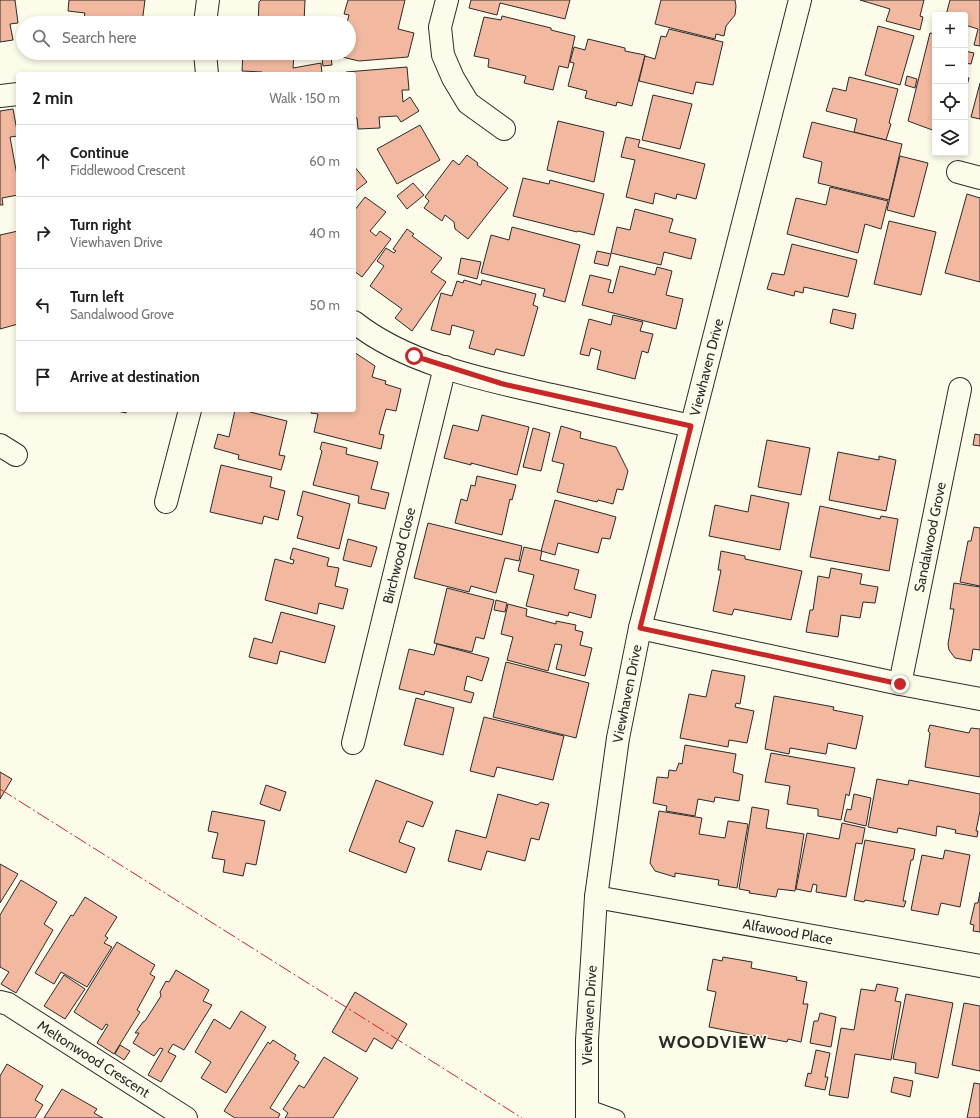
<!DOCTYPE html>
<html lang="en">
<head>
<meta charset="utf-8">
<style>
	body { margin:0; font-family:Cabin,sans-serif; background:#f6f6f6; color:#202124 }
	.controls { position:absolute; right:12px; top:12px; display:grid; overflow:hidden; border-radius:4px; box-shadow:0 2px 6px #0003 }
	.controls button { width:36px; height:36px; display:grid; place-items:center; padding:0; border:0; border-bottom:1px solid #e0e0e0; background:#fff; color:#202124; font:20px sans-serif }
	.stop { position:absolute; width:12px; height:12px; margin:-9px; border:3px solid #c62828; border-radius:50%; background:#fff }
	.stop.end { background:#c62828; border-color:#fff; box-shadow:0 1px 4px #0008 }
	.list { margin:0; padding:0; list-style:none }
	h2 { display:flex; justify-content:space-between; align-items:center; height:52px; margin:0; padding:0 16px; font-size:17px }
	h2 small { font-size:13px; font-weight:400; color:#757577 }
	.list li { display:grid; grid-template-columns:26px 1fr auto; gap:12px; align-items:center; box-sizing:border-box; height:72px; padding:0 16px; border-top:1px solid #e0e0e0 }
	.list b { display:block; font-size:15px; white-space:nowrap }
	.list p { margin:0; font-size:13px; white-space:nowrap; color:#757577 }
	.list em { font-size:13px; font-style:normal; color:#757577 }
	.icon { flex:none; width:22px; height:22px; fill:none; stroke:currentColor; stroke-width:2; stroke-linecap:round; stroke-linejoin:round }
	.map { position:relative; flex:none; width:980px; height:1118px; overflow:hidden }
	.search { position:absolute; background:#fff; box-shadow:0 2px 6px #0003; left:16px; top:16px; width:340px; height:44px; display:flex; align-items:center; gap:10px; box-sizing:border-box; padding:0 14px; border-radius:22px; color:#757577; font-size:15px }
	.panel { position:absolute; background:#fff; box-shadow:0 2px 6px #0003; left:16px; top:72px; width:340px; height:340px; border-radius:4px }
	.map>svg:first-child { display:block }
</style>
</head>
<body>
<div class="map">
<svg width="980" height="1118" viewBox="0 0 980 1118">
	<rect width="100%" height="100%" fill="#fdfbea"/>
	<!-- building -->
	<g fill="#f2b8a0" stroke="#2b2b2b">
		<polygon points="0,0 15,0 18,23 10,24 13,40 0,42"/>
		<polygon points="69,0 145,0 142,23 119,23 120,18 111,17 110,23 83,23 85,13 68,11"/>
		<polygon points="261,0 305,0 304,23 258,23 259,2"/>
		<polygon points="348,0 405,0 398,29 414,33 408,57 359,61 325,53 349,53 349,23 347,23 349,15 344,14"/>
		<polygon points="471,0 570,0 565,19 500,3 497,15 469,8"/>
		<polygon points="661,0 735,0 736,6 735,15 726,26 724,36 716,34 715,39 655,24"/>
		<polygon points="860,0 924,0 920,16 923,17 920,30 886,21 890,9"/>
		<polygon points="950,0 980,0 980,46 974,45 978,29 965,25 965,15 946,15"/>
		<polygon points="502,16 551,28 551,30 575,36 568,68 559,66 553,90 524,83 526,76 488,67 489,59 474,56 484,17 501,20"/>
		<polygon points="878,26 914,36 900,85 865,75"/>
		<polygon points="669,29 723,42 713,85 696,82 693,94 639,81 645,56 655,59 661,36 666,37"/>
		<polygon points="930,33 935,34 935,131 908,121"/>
		<polygon points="588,39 625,48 625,51 645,55 632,106 617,102 616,106 585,98 587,91 568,86 574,63 570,62 574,47 585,50"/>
		<polygon points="965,51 974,53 971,64 965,63"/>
		<polygon points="243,53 294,53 293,68 321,63 322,74 262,74 262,72 242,71"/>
		<polygon points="331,56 332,65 323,66 322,58"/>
		<polygon points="407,67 409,90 402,90 403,102 410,97 419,111 401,122 397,116 379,117 380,128 358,129 357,118 354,118 354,74 346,74 346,72"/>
		<polygon points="907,76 917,79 915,88 905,85"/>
		<polygon points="849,77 898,89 889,123 891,124 886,140 854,132 857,119 826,111 833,88 846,91"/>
		<polygon points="965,77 969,78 965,93"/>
		<polygon points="980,83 980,119 971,117"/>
		<polygon points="653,95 692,104 680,149 642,140"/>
		<polygon points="13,109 18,136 10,137 18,181 18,195 2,198 3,205 0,205 0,111"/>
		<polygon points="558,121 604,132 594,182 547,170"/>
		<polygon points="812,122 902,144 889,200 818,183 822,162 803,157"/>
		<polygon points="420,125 440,160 397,184 377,149"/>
		<polygon points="626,137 640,140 638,147 705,164 696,199 677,194 676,199 655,193 653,204 626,197 635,160 621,157"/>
		<polygon points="467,155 478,163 477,165 508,188 468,239 455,229 454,222 445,215 442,221 424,208 429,201 425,197 453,160 459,165"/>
		<polygon points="900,156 928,163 914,217 887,210"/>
		<polygon points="354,166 367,182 354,192"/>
		<polygon points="523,178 549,184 550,180 604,194 594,235 578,231 577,232 513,216"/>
		<polygon points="413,183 424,195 407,209 397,196"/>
		<polygon points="830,187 888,201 881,229 865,224 858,253 787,234 796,198 826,205"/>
		<polygon points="967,194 980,198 980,282 945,273"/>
		<polygon points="365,197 386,212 370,231 376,236 380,231 391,239 362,277 354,271 354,211"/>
		<polygon points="635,209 673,219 669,232 696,239 691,259 664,252 661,265 611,253 617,227 630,230"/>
		<polygon points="889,221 936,232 921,295 874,284"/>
		<polygon points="512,227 580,245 565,302 543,296 545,289 481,273 491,235 509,240"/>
		<polygon points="407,229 414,234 412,236 442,258 431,272 446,282 412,331 395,318 402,309 370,286 384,266 377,261 386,248 394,253 396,251 393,249"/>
		<polygon points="18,231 18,324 0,329 0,235"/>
		<polygon points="792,244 857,260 848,297 804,287 803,293 795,291 794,296 767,289 772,273 784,275"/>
		<polygon points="597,251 611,254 608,266 594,263"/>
		<polygon points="461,258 481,262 477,279 458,274"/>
		<polygon points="620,266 655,275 657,267 672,271 666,295 683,299 676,329 582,305 590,275 611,280 608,292 613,293"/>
		<polygon points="464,280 481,285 482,280 536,294 533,305 538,307 524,356 496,349 494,355 469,348 474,331 452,325 450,335 431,330 441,293 452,296 457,281 463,283"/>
		<polygon points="833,309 856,314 853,329 830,323"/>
		<polygon points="613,315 643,322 640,331 653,334 648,353 642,351 635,379 597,369 601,351 591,348 589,356 580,354 589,319 611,325"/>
		<polygon points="354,352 375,366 372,377 386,381 385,384 401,389 396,411 386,409 379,434 384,435 381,449 314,432 318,414 311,413 312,410 354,410"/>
		<polygon points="112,410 127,410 126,413"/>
		<polygon points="235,410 251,410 250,412 287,421 279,455 285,456 281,470 238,459 239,455 214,448 218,434 229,437"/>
		<polygon points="482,415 529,427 517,475 471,463 471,465 444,458 453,425 478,431"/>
		<polygon points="561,426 581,432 580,438 616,447 628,471 623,490 617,489 613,504 598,500 597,502 557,492 564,464 552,461"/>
		<polygon points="533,428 550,433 541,471 523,467"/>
		<polygon points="975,434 980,435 980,446 973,445"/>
		<polygon points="767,440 810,448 801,495 758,487"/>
		<polygon points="322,442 347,448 346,454 378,462 371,489 389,493 385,509 358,503 359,496 313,485 322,451 320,449"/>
		<polygon points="838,452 879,460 879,456 896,460 886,511 829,500"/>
		<polygon points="221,465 272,477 270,487 285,491 278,520 264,516 262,524 210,512"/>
		<polygon points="477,476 516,485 512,500 510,499 502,535 455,523 461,499 467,501 471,485 475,486"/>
		<polygon points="303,491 350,504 339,549 297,538 303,517 297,515"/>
		<polygon points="751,495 789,503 780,550 709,536 715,505 748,512"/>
		<polygon points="555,500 616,517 610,539 602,538 598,553 558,543 555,555 541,551"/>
		<polygon points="820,506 880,519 881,516 898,519 889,571 810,557"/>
		<polygon points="428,523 522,546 519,561 505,558 496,593 471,586 469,592 414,578"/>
		<polygon points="974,527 980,528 980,586 960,582 968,541 971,541"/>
		<polygon points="348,539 377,547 371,567 343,560"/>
		<polygon points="524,547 542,551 540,560 579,570 574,589 596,595 591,618 569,612 568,616 526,606 534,575 518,571"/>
		<polygon points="293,548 329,558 327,566 339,568 335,586 348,589 343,609 319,603 317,614 265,600 275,559 293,564 294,560 290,559"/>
		<polygon points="721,551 745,556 745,559 802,571 791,620 734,609 732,615 713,611 721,570 718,570"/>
		<polygon points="831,568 862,574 860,584 878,587 875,603 863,602 860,618 841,615 838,637 806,632 810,610 813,610 818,576 829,578"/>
		<polygon points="954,583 980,587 980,650 973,649 971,661 955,658 949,650 948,644 954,609 950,609"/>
		<polygon points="447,588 494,600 484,639 476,637 472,652 434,643"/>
		<polygon points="496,600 507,603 505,612 494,610"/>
		<polygon points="508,604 527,609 526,616 556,624 556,621 576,625 575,630 583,632 580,645 592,648 585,676 556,669 562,645 555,644 548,671 507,660 513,637 501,634"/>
		<polygon points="281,612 335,626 325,663 280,651 277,664 249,657 254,638 272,643"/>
		<polygon points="437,644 489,658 482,681 467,676 464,690 474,693 471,703 425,691 424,695 399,689 409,649 434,655"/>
		<polygon points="506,662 589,683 576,738 493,717"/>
		<polygon points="712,670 745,676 740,704 736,703 735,707 754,711 747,743 729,740 728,747 680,738 689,694 706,697"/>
		<polygon points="774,696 834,707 833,710 863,716 856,749 828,743 826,754 790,748 789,754 765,749"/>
		<polygon points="416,698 454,708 443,755 404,745"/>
		<polygon points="484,717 564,736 553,780 497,767 494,777 470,771"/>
		<polygon points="930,725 969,733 971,728 980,729 980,777 925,767 930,733 928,731"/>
		<polygon points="685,745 736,754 733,772 743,775 739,801 715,797 714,802 698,799 695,816 666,811 667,806 653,803 657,777 668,778 669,770 676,771 679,763 682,764"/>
		<polygon points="771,753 855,768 849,796 846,794 841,820 818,816 818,809 787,804 790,786 765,782"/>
		<polygon points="0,772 12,779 0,799"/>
		<polygon points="877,779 908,785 909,780 980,794 980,811 976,831 978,831 977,837 955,833 956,830 937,826 936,836 898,828 897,833 868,827"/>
		<polygon points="376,780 433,802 423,827 407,821 399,842 415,848 406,873 349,851"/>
		<polygon points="266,785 286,792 280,811 260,804"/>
		<polygon points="498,794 537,805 541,802 549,804 539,840 531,838 525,861 487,851 481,870 448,861 456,830 486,838"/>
		<polygon points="854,794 871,798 866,826 844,821 847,809 851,810"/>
		<polygon points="752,807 769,810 766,828 804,834 795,891 778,889 776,897 749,893 750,891 739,889"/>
		<polygon points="212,811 265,821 256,865 246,863 243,876 223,872 225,860 212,858 218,833 208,831"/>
		<polygon points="659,811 702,818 699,834 725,838 728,821 748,824 737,888 718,885 719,880 675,873 675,877 655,871 650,863"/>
		<polygon points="842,823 865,828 862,844 856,843 846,897 816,892 817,885 813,884 811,892 796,889 807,833 839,839"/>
		<polygon points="865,840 915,849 913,860 911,860 903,901 906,901 904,907 865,900 864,902 854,900"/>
		<polygon points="945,850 970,855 960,907 941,903 938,915 911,910 922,855 943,859"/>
		<polygon points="0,864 18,874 0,903"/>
		<polygon points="21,880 57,902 44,924 53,930 16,993 1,984 9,972 0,967 0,915"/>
		<polygon points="980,892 980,932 973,931 974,925 970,924 975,903 978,903"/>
		<polygon points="85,897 117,917 105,936 108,938 104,943 112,947 87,987 61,972 54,984 35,973 71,915 73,916"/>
		<polygon points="117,942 155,965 150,974 155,977 137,1010 140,1012 114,1054 97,1043 108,1025 106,1024 102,1030 74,1012"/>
		<polygon points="723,957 752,962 751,968 797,977 796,980 807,982 803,1004 808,1004 801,1042 788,1039 787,1042 709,1027 716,992 707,990 713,959 722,961"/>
		<polygon points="176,970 209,990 203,1001 212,1005 184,1050 173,1044 168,1052 176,1056 161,1082 148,1075 163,1049 160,1048 154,1056 133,1043 139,1033 135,1033 143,1022 145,1021 161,996 160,992 166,981 169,982"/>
		<polygon points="64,975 85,989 65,1019 44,1006"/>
		<polygon points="877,984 898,988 895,1001 901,1002 891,1060 855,1054 848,1098 829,1095 841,1028 854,1030 861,989 875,991"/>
		<polygon points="355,992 407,1024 392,1049 374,1038 366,1052 332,1032"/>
		<polygon points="906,994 953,1003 938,1078 915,1073 916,1063 893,1059"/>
		<polygon points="964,1003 980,1006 980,1071 952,1065"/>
		<polygon points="241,1011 266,1027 226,1093 201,1078 211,1062 195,1052 214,1019 230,1029"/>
		<polygon points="820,1013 836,1017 831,1047 810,1043 814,1021 818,1021"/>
		<polygon points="273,1040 296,1055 294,1059 299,1062 270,1108 280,1114 278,1118 235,1118 224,1111 268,1042 270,1044"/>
		<polygon points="120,1045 130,1051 124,1060 115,1054"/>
		<polygon points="816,1050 830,1053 825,1077 828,1077 825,1090 805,1086 808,1073 811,1074"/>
		<polygon points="324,1057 358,1078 333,1118 285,1118 288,1113 283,1109 299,1085 304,1088"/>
		<polygon points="7,1064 43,1086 35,1100 43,1105 35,1118 0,1118 0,1076"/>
		<polygon points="894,1077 913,1081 910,1097 891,1092"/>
		<polygon points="974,1083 980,1084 980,1118 967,1118"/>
		<polygon points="62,1089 97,1109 94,1113 103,1118 44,1118"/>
	</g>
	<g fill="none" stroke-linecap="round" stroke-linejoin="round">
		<defs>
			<polyline id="service" points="587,1107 617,1118"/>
			<g id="minor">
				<polyline points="447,0 440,27 443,55 453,78 468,103 504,129"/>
				<polyline points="205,23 208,0"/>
				<polyline points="205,53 207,74"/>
				<polyline points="0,96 18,94"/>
				<polyline points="958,172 980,178"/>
				<path d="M354,322c54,43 132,58 198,73 46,10 93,21 139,31"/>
				<polyline points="0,445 16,455"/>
				<polyline points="166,502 190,410"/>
				<polyline points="640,628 900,684 980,699"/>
				<path id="s1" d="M900,684l60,-295"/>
				<path id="s2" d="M353,743l92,-376"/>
				<path id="s3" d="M596,897l384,69"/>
				<path id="s4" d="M0,1002l8,2 178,114"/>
			</g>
			<g id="tertiary">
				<path id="s5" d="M587,1118v-78l9,-143 22,-159 22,-110 160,-628"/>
			</g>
		</defs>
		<!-- service casing -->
		<use href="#service" stroke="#2b2b2b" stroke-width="17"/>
		<!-- minor casing -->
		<use href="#minor" stroke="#2b2b2b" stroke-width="24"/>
		<!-- tertiary casing -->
		<use href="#tertiary" stroke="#2b2b2b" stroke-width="24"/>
		<!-- service -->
		<use href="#service" stroke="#fdfbea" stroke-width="15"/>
		<!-- minor -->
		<use href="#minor" stroke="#fdfbea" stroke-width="22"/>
		<!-- tertiary -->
		<use href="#tertiary" stroke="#fdfbea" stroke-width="22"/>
		<!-- power -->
		<polyline stroke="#c62828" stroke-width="1" stroke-dasharray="14 3 2 3" stroke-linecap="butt" points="0,789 522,1118"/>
	</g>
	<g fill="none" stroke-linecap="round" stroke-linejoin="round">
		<!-- route -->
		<polyline stroke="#c62828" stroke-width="5" points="414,356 503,384 691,426 640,628 900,684"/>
	</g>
	<g text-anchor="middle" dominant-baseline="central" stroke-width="3" stroke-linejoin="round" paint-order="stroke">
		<!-- street labels -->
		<g font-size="14" fill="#2b2b2b" stroke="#fdfbea">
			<text stroke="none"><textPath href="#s5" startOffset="763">Viewhaven Drive</textPath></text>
			<text stroke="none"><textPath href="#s1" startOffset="150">Sandalwood Grove</textPath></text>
			<text stroke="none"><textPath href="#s2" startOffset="193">Birchwood Close</textPath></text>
			<text stroke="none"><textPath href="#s5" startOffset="427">Viewhaven Drive</textPath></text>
			<text stroke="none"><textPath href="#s3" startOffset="195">Alfawood Place</textPath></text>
			<text stroke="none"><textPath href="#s5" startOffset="103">Viewhaven Drive</textPath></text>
			<text stroke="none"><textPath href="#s4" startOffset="110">Meltonwood Crescent</textPath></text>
		</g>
		<!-- district labels -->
		<g font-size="18" font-weight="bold" letter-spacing="1" fill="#2b2b2b" stroke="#fdfbea">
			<text x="713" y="1042">WOODVIEW</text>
		</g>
	</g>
</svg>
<div class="controls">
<button>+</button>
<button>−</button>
<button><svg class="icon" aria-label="locate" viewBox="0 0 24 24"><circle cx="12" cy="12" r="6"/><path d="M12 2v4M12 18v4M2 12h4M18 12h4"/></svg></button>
<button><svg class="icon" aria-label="layers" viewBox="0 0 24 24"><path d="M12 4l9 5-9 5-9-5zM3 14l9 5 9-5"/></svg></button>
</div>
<div class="stop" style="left:414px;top:356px"></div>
<div class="stop end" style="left:900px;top:684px"></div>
<div class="search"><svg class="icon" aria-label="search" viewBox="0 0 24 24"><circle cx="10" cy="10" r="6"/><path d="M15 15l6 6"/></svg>Search here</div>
<section class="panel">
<h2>2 min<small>Walk · 150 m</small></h2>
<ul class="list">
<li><svg class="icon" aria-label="ahead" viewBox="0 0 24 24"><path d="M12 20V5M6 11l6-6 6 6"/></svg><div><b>Continue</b><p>Fiddlewood Crescent</p></div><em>60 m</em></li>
<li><svg class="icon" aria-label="right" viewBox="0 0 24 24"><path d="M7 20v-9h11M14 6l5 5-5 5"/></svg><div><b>Turn right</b><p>Viewhaven Drive</p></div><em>40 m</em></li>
<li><svg class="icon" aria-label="left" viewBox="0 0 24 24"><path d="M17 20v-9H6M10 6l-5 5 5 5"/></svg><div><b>Turn left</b><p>Sandalwood Grove</p></div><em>50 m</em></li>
<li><svg class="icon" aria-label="arrive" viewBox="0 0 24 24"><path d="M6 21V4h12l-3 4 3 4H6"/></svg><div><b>Arrive at destination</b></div></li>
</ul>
</section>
</div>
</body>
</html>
